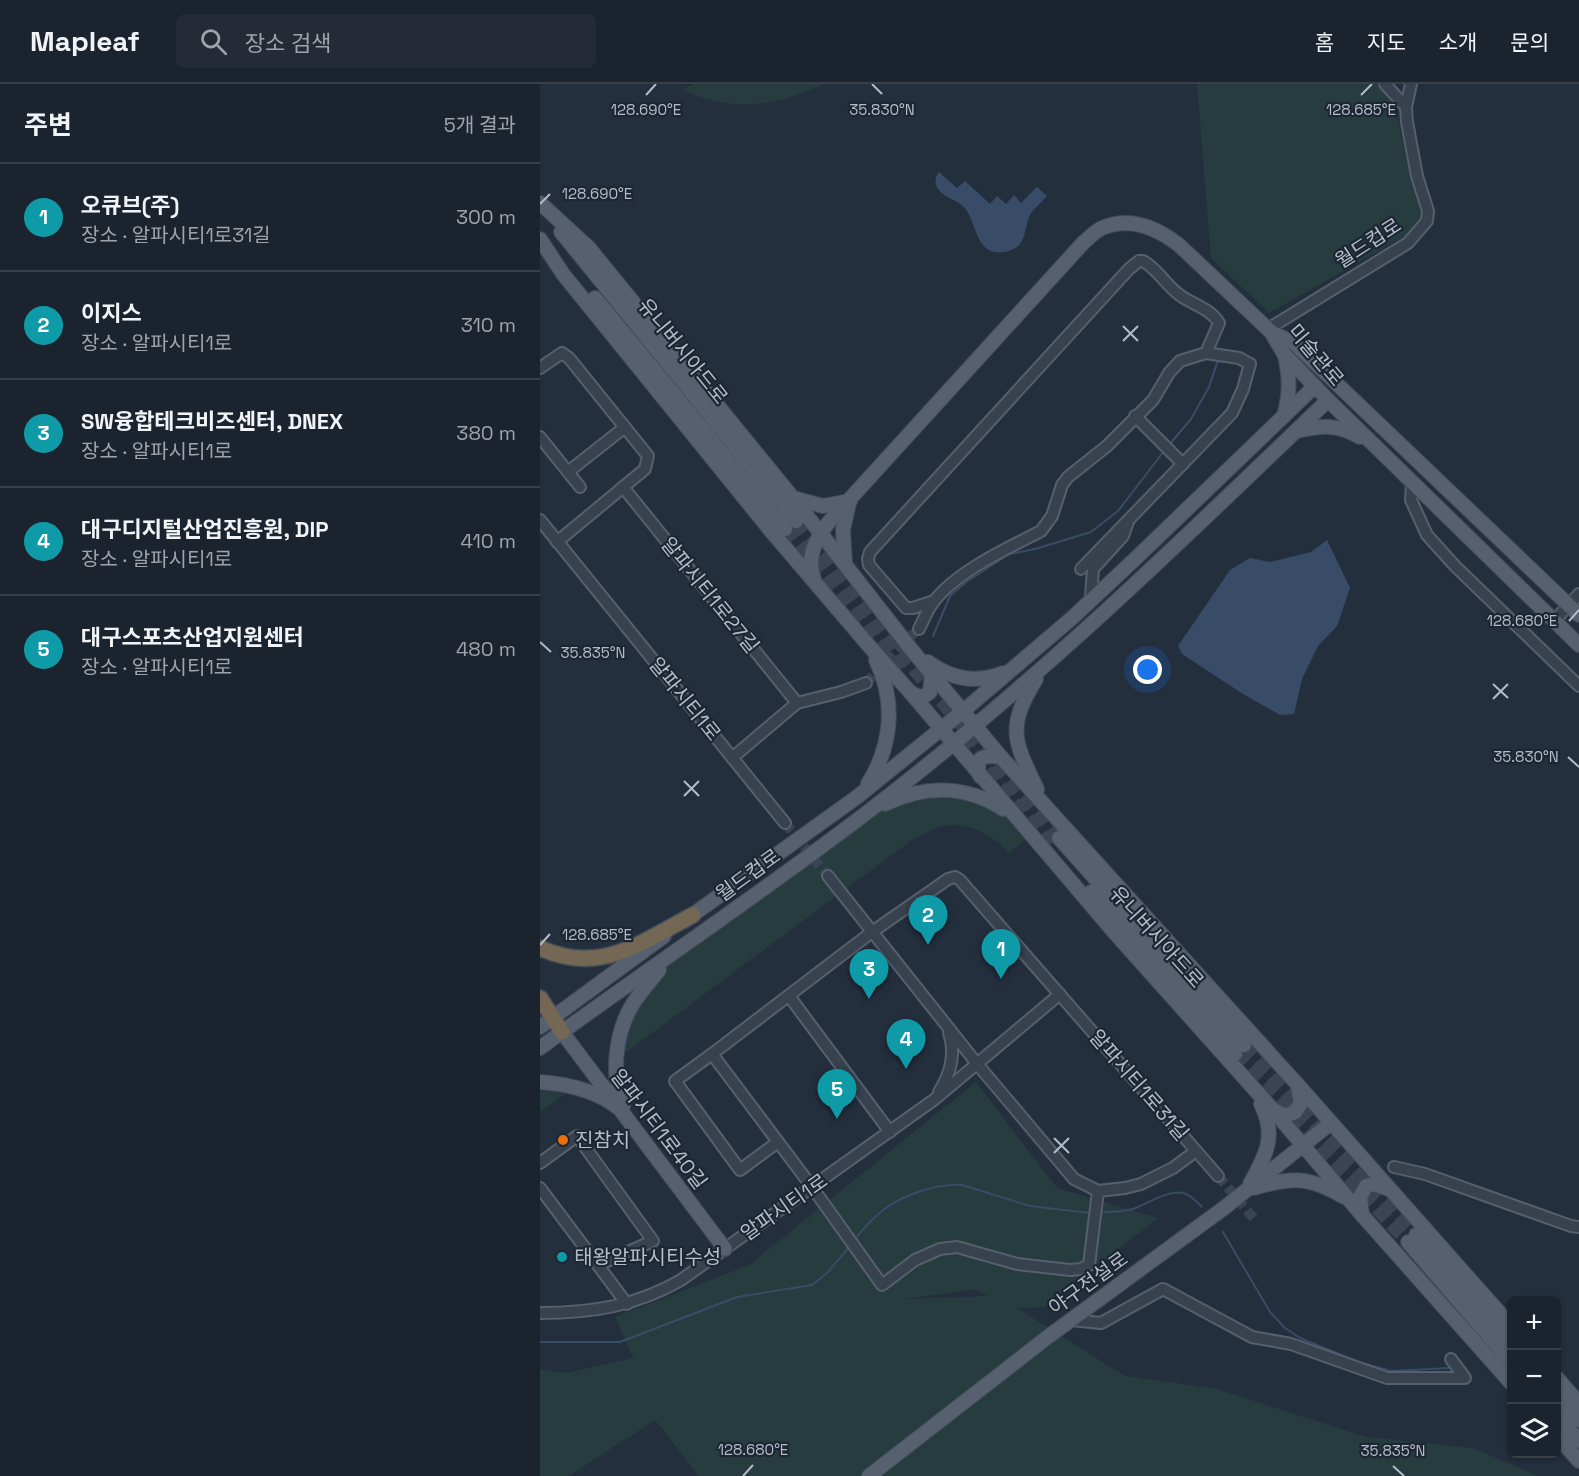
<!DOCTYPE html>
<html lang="ko">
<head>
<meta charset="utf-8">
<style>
	body { margin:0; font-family:"Space Grotesk","Noto Sans KR",sans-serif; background:#242b36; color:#f1f3f6 }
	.controls { position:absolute; right:18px; bottom:18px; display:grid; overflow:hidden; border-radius:9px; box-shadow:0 2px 4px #0004 }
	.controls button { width:54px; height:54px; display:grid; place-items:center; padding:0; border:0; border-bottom:2px solid #39404a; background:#1b232e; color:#f1f3f6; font:30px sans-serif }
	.you { position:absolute; left:608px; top:586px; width:21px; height:21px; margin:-15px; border:4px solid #fff; border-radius:50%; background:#1a73e8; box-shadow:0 0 0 9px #1a73e833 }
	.badge { display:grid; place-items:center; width:39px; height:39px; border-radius:50%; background:#bca0f2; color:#fff; font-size:20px; font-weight:700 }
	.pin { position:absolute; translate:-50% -50px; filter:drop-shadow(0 2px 3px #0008) }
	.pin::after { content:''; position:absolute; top:32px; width:21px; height:18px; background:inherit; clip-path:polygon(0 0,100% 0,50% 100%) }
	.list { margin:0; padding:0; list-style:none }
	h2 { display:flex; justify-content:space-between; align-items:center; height:78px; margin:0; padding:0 24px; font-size:26px }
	h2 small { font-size:20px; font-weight:400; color:#a0a4aa }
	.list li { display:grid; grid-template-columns:39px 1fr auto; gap:18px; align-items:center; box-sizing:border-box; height:108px; padding:0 24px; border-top:2px solid #39404a }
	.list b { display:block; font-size:22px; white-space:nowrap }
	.list p { margin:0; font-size:20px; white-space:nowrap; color:#a0a4aa }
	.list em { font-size:20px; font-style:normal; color:#a0a4aa }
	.icon { flex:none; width:33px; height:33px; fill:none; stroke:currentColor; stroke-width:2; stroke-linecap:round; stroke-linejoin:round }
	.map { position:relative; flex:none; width:1039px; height:1392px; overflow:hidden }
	header { display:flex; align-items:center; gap:36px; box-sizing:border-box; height:84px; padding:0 30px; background:#1b232e; border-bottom:2px solid #39404a }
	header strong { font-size:28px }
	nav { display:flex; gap:33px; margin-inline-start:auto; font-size:21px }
	.search { width:420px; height:54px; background:#242b36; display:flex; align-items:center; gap:15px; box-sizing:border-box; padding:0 21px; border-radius:9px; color:#a0a4aa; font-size:22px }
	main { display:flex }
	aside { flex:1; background:#1b232e }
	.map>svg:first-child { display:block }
</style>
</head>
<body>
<header>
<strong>Mapleaf</strong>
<div class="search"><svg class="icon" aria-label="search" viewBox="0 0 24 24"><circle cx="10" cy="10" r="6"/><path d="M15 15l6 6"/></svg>장소 검색</div>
<nav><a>홈</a><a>지도</a><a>소개</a><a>문의</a></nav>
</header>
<main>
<aside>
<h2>주변<small>5개 결과</small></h2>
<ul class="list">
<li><span class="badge" style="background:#0f9aa8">1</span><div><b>오큐브(주)</b><p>장소 · 알파시티1로31길</p></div><em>300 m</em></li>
<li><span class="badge" style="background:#0f9aa8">2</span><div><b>이지스</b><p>장소 · 알파시티1로</p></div><em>310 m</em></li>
<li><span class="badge" style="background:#0f9aa8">3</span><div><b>SW융합테크비즈센터, DNEX</b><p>장소 · 알파시티1로</p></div><em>380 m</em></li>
<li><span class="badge" style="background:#0f9aa8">4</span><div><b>대구디지털산업진흥원, DIP</b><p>장소 · 알파시티1로</p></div><em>410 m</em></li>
<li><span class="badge" style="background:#0f9aa8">5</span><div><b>대구스포츠산업지원센터</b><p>장소 · 알파시티1로</p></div><em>480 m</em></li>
</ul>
</aside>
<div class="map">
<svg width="1039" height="1392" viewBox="0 0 1039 1392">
	<rect width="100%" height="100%" fill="#242f3e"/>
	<!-- green -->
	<g fill="#263c3f" fill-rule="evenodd">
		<path d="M153,0h130c-47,24 -91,28 -140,6z"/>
		<polygon points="657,0 839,0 847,10 857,30 868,81 881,119 881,135 869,150 729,229 671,174"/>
		<path d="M368,710l82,7 41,34 -22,18c-16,-18 -42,-32 -67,-27 -11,3 -20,9 -30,14l-295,219 2,-20 43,-73 207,-155z"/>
		<polygon points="0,998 34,1003 0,1028"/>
		<path d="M436,998l81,106 101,30 -113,89 -28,1 108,68 92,13 149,48 107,11 65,28h-839l-44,-56 -86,56h-29v-107l26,4 67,-15 -18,-41 134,-52zM435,1205l13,7 -83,3z"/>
	</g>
	<!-- water -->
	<g fill="#394c67">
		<path d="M399,88l18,16 8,-7 25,23 7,-8 9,8 8,-9 7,8 16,-16 10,9c-5,6 -15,14 -18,21 -6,16 -2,31 -25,35 -29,5 -27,-31 -40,-45 -8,-8 -20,-9 -26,-18 -4,-6 -3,-12 1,-17z"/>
		<polygon points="787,456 810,504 797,542 778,562 762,595 754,630 740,631 703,610 642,570 638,562 690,486 710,474 730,478 771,468"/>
	</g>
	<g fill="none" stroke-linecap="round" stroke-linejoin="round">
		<!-- stream -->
		<g stroke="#394c67" stroke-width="2">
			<polyline points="629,361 651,335 669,303 678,276"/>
			<polyline points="393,552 410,512 425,499 469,470 495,465 551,448 578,427 624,367"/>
			<path d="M564,1128c10,0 19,0 29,-3 14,-5 34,-19 50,-16 8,2 14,9 19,14"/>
			<polyline points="683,1148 730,1228 745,1244 760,1254 819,1278 851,1287 910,1284"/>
			<path d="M315,1155c8,-10 17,-20 27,-28 20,-16 55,-28 80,-26l68,21 60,7"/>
			<polyline points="0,1258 80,1258 197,1213 272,1201 287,1189 310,1162"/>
		</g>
		<!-- minor-tunnel -->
		<g stroke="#3a4453" stroke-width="10" stroke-dasharray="10 5" stroke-linecap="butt">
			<polyline points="326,599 361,561 379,545"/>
			<polyline points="245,739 288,792"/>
			<polyline points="678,1092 716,1137"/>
		</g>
		<!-- major-tunnel -->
		<g stroke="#3a4453" stroke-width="14" stroke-dasharray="14 7" stroke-linecap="butt">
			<polyline points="256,437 356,564 519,754"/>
			<polyline points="245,445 361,588"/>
			<polyline points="419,655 510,761"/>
			<polyline points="704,961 876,1151"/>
			<polyline points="695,970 868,1158"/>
		</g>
		<defs>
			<g id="minor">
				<polyline points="845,0 866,23"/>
				<polyline points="728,245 868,159 887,137 888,127 877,92 867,38 866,23 871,0"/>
				<polyline points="0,284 22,269 29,274 108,372 105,385 17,458"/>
				<polyline points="595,332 643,380"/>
				<polyline points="0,353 28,388 85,343"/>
				<polyline points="28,388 40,403"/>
				<polyline points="872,398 871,416 887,451 915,482 1039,602"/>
				<polyline points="83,403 257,619"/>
				<polyline points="0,436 245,739"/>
				<polyline points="541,485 692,329 703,305 710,280 699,274 666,269"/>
				<polyline points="549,517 551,512 553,485 583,452 588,438"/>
				<polyline points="1014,537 1039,510"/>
				<path d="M379,545c5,-10 9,-21 16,-29 23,-29 73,-52 106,-69l11,-15 10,-31 6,-8 39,-31 46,-46 16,-27 11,-12 26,-8 13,-30c-8,-14 -25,-18 -38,-27 -14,-9 -23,-27 -38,-35h-4l-10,8 -259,283 -2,7 1,6 37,43h7l21,-7"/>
				<polyline points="192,674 257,619 301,608 326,599"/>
				<polyline points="288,792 438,981 534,1095 558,1107 585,1104 601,1100 633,1084 656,1067"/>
				<polyline points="249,912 350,1048"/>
				<polyline points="172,970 135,997 200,1086 238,1058"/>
				<path d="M399,1008c12,-19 17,-38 10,-59"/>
				<polyline points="0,1079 37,1052 113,1157 58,1181"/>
				<polyline points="854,1083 885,1090 1031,1142 1039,1143"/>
				<polyline points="0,1104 87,1220"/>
				<polyline points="558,1107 549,1181 541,1185 530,1186 477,1180 417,1163 400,1165 375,1176 342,1201 272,1103 172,970 332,848 408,795 415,793 420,796 678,1092"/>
				<path d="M0,1229c52,0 96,-7 141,-33l254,-181 125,-105"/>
				<polyline points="531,1236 561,1239 623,1205 712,1253 751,1260 847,1294 925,1294 911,1275"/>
			</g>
			<g id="major">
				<polyline points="0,119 49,164 253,414 371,565 461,673 758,1001 972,1243"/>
				<polyline points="21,148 256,437"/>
				<polyline points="0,155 23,190 231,447 330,563 370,608 574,848 733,1026 822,1131 972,1300"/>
				<polyline points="55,214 245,445"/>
				<polyline points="733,249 754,259 1039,531"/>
				<path d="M744,332c6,-22 6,-38 1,-60"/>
				<path d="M756,347c26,-5 40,-8 64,6"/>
				<polyline points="253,414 283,422 310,417"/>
				<polyline points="305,480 303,446 309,419"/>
				<path d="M274,495c-8,-21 1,-40 15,-57l254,-279c6,-5 12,-12 19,-15 28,-12 55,0 77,17l92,87 13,22 44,46 251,245"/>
				<path d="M388,578c23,17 48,22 75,11"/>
				<path d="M496,595c-30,49 -22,62 1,110"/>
				<path d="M370,608c9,5 12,7 20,0l2,-18"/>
				<path d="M440,692c-6,-20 4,-21 21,-19"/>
				<path d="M328,700c24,-39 28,-82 8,-124"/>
				<path d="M345,720c40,-19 81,-19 118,5"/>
				<polyline points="519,754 704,961"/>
				<polyline points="551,808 695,970"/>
				<polyline points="144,837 317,713 422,628 532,534 594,476 775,302"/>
				<polyline points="0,943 124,852"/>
				<polyline points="22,948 185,1165"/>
				<path d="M0,964c109,-80 222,-155 329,-237 163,-125 312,-269 459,-411"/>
				<path d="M0,998c27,2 55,8 77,25"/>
				<path d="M83,1022c-12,-30 -8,-71 8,-99 7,-13 19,-25 28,-37"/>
				<polyline points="733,1026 745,1032 755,1028 761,1019 758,1002"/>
				<path d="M710,1100c16,-29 27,-48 11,-80"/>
				<path d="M714,1104c38,-11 55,-12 90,9"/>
				<polyline points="822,1131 820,1113 826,1102 834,1100 849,1105"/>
				<polyline points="876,1151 972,1259"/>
				<polyline points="868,1158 972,1279"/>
				<polyline points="1017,1294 1039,1319"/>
				<polyline points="1017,1310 1039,1336"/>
				<polyline points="1017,1331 1039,1357"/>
				<polyline points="1017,1352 1039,1377"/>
				<polyline points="329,1392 509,1252 684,1124 791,1039"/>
			</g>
			<g id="highway">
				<path d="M0,864c60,28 101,-6 153,-33"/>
				<polyline points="0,914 22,948"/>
			</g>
		</defs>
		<!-- minor casing -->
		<use href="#minor" stroke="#565f6c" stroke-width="14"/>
		<!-- major casing -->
		<use href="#major" stroke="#414a57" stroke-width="16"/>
		<!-- highway casing -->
		<use href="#highway" stroke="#434c59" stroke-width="18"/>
		<!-- minor -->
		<use href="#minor" stroke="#38414e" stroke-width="10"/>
		<!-- major -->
		<use href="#major" stroke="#56606e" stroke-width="14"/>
		<!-- highway -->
		<use href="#highway" stroke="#746855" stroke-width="15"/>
	</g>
	<!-- ticks -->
	<path fill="none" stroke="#b4bcc9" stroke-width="2" d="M332,0l10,10M106,11l10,-11M821,11l11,-11M0,120l10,-10M583,242l15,15M583,257l15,-15M1029,537l10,-11M0,558l11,10M953,600l15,14M953,615l15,-15M1028,673l11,10M144,697l15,15M144,712l15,-15M0,861l10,-11M514,1054l15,15M514,1069l15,-15M853,1382l11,10M203,1392l10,-11"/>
	<!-- markers -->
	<circle fill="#e8710a" stroke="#1d2633" stroke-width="2" cx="23" cy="1056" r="6"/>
	<circle fill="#0f9aa8" stroke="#1d2633" stroke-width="2" cx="22" cy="1173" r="6"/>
	<g text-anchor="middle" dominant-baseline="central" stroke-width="4.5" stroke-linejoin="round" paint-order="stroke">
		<!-- street labels -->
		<g font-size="20" fill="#b4bcc9" stroke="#1d2633">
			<text transform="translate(828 159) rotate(-33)">월드컵로</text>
			<text transform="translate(143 267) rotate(51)">유니버시아드로</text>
			<text transform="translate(776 271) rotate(50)">미술관로</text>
			<text transform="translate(170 511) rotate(51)">알파시티1로27길</text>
			<text transform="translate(145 615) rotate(51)">알파시티1로</text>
			<text transform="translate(208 791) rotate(-36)">월드컵로</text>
			<text transform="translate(617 853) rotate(48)">유니버시아드로</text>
			<text transform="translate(599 1001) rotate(49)">알파시티1로31길</text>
			<text transform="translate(119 1045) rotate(53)">알파시티1로40길</text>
			<text transform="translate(244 1123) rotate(-35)">알파시티1로</text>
			<text transform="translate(548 1199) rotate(-36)">야구전설로</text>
		</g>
		<!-- poi labels -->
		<g font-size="20" fill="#b4bcc9" stroke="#1d2633" text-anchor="start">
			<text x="35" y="1056">진참치</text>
			<text x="34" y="1173">태왕알파시티수성</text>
		</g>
	</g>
	<g font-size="15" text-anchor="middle" fill="#b4bcc9" stroke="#1d2633" stroke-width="4.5" stroke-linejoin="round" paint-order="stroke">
		<text x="342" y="31">35.830°N</text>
		<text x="106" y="31">128.690°E</text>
		<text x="821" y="31">128.685°E</text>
		<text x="57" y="115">128.690°E</text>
		<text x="982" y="542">128.680°E</text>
		<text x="53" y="574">35.835°N</text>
		<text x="986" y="678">35.830°N</text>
		<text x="57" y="856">128.685°E</text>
		<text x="213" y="1371">128.680°E</text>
		<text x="853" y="1372">35.835°N</text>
	</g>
</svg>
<div class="controls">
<button>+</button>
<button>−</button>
<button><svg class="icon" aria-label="layers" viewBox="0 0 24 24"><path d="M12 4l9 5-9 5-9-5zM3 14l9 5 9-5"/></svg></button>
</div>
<div class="you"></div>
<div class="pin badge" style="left:461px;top:895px;background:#0f9aa8">1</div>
<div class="pin badge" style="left:388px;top:861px;background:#0f9aa8">2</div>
<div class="pin badge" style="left:329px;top:915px;background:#0f9aa8">3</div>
<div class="pin badge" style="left:366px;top:985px;background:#0f9aa8">4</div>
<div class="pin badge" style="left:297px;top:1035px;background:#0f9aa8">5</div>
</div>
</main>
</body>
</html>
